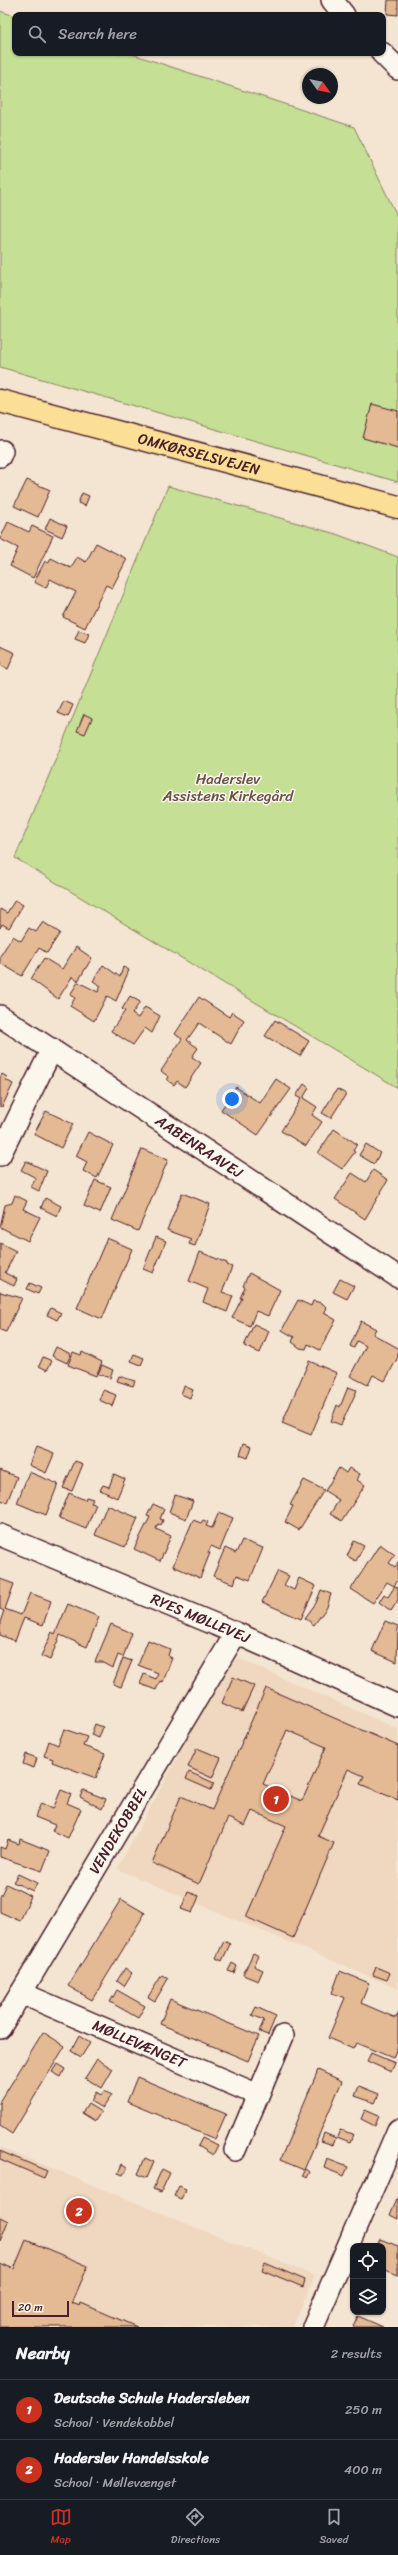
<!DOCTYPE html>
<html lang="en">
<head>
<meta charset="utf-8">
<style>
	body { margin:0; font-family:Sriracha,sans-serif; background:#242831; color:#f1f3f6 }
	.controls { position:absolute; right:12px; bottom:12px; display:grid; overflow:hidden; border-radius:8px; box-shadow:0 1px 3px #0004 }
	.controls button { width:36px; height:36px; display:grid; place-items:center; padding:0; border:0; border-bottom:1px solid #363941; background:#171b24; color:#f1f3f6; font:20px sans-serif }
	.compass { position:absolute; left:302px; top:68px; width:36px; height:36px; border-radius:50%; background:#171b24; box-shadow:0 1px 3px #0004; rotate:123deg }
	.scale { position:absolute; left:12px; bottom:10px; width:57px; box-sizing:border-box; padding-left:4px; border:2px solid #4a1f2b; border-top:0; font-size:11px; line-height:14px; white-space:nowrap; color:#4a1f2b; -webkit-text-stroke:3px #fbf7ec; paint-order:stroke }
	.you { position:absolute; left:232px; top:1099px; width:14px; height:14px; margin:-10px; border:3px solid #fff; border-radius:50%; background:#1a73e8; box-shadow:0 0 0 6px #1a73e833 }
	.badge { display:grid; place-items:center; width:26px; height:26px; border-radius:50%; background:#c8321e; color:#fff; font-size:13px; font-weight:700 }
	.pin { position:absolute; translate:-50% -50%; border:2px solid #fff; box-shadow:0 1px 4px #0006 }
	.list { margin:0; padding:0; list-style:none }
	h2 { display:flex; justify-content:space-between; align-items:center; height:52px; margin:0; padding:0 16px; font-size:17px }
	h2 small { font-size:13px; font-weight:400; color:#9ea1a6 }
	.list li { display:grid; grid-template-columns:26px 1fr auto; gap:12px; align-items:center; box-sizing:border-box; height:60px; padding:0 16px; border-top:1px solid #363941 }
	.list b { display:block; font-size:15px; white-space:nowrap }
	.list p { margin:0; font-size:13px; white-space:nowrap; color:#9ea1a6 }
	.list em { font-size:13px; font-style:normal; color:#9ea1a6 }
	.icon { flex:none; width:22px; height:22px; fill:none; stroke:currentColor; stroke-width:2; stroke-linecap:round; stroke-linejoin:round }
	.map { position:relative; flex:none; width:398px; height:2327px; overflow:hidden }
	.search { position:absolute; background:#171b24; box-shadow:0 1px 3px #0004; left:12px; right:12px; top:12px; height:44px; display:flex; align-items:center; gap:10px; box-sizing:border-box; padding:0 14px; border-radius:8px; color:#9ea1a6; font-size:15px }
	.sheet { height:172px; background:#171b24 }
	nav { display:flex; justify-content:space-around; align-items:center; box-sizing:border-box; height:56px; border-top:1px solid #363941; background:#171b24; font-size:11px; color:#9ea1a6 }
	nav a { display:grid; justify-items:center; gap:2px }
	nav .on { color:#c8321e }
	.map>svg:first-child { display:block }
</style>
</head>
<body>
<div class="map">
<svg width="398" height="2327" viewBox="0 0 398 2327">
	<rect width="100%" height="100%" fill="#f4e5d2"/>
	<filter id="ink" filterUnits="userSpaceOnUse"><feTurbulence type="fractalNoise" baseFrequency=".025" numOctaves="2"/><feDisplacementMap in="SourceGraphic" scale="8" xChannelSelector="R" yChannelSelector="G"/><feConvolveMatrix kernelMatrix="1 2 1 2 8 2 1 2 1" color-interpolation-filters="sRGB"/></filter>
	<g filter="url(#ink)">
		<!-- built -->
		<g fill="#efd8bf">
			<polygon points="238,1658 398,1729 398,1989 117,1869 224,1671"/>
			<polygon points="0,2147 315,2276 293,2327 0,2327"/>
		</g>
		<!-- green -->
		<g fill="#c5df95" stroke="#887f60">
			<polygon points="0,11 15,16 15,53 129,53 354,127 398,218 398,482 0,367"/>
			<polygon points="168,486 336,534 398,557 398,1088 15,858"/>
		</g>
		<!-- building -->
		<g fill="#e3ba94" stroke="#4a1f2b" fill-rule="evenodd">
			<polygon points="388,0 398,0 398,15 387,14"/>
			<polygon points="372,404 398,411 398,448 363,438"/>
			<polygon points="27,480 50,490 38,517 14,506"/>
			<polygon points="82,493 89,496 85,506 78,503"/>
			<polygon points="50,518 67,526 62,537 45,529"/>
			<polygon points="8,522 29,532 32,526 53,536 33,578 10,566 18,548 0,539"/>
			<polygon points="96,543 127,559 112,588 106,585 85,628 63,617 76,592 50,579 46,588 34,582 45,561 48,563 51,558 71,568 77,557 86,562"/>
			<polygon points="79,630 89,634 85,643 75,639"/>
			<polygon points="0,646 15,653 8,669 0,665"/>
			<polygon points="64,701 73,705 68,717 58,713"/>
			<polygon points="84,714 92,718 85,734 77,731"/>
			<polygon points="15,900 23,905 9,928 2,924 0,928 0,909 7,913"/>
			<polygon points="43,922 60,933 47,953 39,948 22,976 0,963 0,956 13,936 21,941 29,928 36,932"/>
			<polygon points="76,947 92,958 78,981 72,977 58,999 31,979 44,958 62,969"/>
			<polygon points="103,965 120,977 123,967 129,970 116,1001 107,996 94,1021 70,1006 75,998 70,995 78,982 98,992 101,986 93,981"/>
			<polygon points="130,996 140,1002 132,1014 138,1018 145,1007 160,1016 152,1033 145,1028 133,1045 111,1031 125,1011 122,1009"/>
			<polygon points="199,997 229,1017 232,1012 244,1020 231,1044 199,1023 187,1040 198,1048 192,1057 201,1063 185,1087 177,1081 174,1085 167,1080 169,1077 161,1071 182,1039 175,1034"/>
			<polygon points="275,1020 309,1041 300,1056 265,1036"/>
			<polygon points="2,1074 7,1077 6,1080 13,1084 2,1107 0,1106 0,1078"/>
			<polygon points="276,1079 291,1089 258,1135 221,1110 236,1087 260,1103"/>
			<polygon points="304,1084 309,1088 303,1098 317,1107 312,1115 322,1122 306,1146 281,1131 301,1099 296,1096"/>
			<polygon points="337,1089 346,1094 331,1118 322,1113"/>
			<polygon points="46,1111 73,1124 61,1148 34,1134"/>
			<polygon points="334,1129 357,1144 353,1151 355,1152 342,1169 318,1153"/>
			<polygon points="88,1132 113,1145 97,1178 83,1171 87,1162 76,1156"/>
			<polygon points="366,1144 380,1153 374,1164 359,1155"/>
			<polygon points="142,1149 168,1160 138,1231 112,1220"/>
			<polygon points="26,1161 47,1171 39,1191 31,1187 36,1178 21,1170"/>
			<polygon points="373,1170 388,1180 365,1219 335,1199 352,1173 366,1182"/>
			<polygon points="95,1180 111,1187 100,1213 84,1206"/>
			<polygon points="182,1193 210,1204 195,1246 189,1244 191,1239 167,1230"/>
			<polygon points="15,1195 27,1201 23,1209 40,1217 28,1241 0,1227 5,1205 12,1203"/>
			<polygon points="45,1198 61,1206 57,1216 41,1208"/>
			<polygon points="156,1237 166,1241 153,1273 143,1269"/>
			<polygon points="107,1238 132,1249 102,1319 77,1308"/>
			<polygon points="0,1243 16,1251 5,1273 17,1279 14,1286 0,1279"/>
			<polygon points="200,1252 227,1263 227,1265 232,1267 222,1292 233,1296 227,1312 203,1302 208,1289 189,1281"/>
			<polygon points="249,1273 280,1290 268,1316 256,1311 250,1326 232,1318 242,1298 240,1298 245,1287 243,1286"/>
			<polygon points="340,1279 354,1286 347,1299 333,1292"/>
			<polygon points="30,1283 41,1288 38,1294 27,1289"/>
			<polygon points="0,1292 22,1298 6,1332 0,1330"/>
			<polygon points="298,1300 311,1306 313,1301 322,1303 327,1308 324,1313 336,1320 320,1350 308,1344 306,1349 300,1348 292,1342 294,1337 282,1330"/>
			<polygon points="51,1308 61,1313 57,1320 47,1315"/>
			<polygon points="361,1321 376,1329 373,1334 398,1348 398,1357 385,1381 373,1375 368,1385 350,1376 366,1346 357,1341 354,1348 350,1346"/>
			<polygon points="254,1324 269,1331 260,1353 244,1346"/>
			<polygon points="56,1347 71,1354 67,1363 52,1356"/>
			<polygon points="73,1352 81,1355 82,1352 102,1362 96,1376 68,1365"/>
			<polygon points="134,1354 144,1358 141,1365 131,1361"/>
			<polygon points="43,1357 52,1361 47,1370 39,1366"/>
			<polygon points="309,1361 337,1373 311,1435 282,1423"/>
			<polygon points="102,1365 113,1370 110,1378 98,1374"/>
			<polygon points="119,1376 135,1381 133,1386 117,1381"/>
			<polygon points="184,1386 193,1390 190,1398 181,1394"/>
			<polygon points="348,1387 357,1390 341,1425 331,1421 337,1405 340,1407"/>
			<polygon points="103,1390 116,1395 112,1406 99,1400"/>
			<polygon points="244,1443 252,1446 248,1458 240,1455"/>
			<polygon points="36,1447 54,1454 46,1473 29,1465"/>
			<polygon points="75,1461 83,1464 72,1491 63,1488"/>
			<polygon points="339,1468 346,1473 349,1468 360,1474 357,1480 365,1485 342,1521 330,1514 339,1500 325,1491"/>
			<polygon points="0,1470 17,1477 7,1502 0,1500"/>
			<polygon points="29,1472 58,1484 46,1515 17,1503"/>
			<polygon points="114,1474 125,1479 117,1498 100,1490 103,1485 109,1487"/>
			<polygon points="304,1480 324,1490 299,1530 285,1522 293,1506 290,1505"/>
			<polygon points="69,1493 85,1500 86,1497 93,1499 91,1503 96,1504 86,1529 59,1518"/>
			<polygon points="175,1495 193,1501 186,1519 169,1512"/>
			<polygon points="153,1504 164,1509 160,1519 163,1520 161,1525 158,1524 156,1529 171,1536 160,1561 134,1549 150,1517 147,1516"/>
			<polygon points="107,1505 138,1518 125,1547 95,1535"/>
			<polygon points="219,1512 233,1518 220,1550 211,1546 208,1553 210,1553 200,1578 173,1566 193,1520 201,1523 203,1520 208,1522 206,1526 212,1528"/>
			<polygon points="242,1540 263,1548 250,1580 237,1575 234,1584 213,1576 225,1548 236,1553"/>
			<polygon points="354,1541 364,1546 356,1561 347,1556"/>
			<polygon points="380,1544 395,1555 389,1563 395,1567 398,1562 398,1580 394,1586 387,1582 373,1603 351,1589"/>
			<polygon points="278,1571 289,1576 284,1585 294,1590 299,1578 316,1586 301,1619 262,1602"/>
			<polygon points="0,1579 14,1584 5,1609 21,1615 30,1593 51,1601 43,1625 24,1618 15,1641 0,1635 0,1622 4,1611 0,1609"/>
			<polygon points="395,1586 398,1588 398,1600 391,1611 379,1602 384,1594 388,1597"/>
			<polygon points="321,1590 331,1594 327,1607 314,1625 305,1618 316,1603"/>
			<polygon points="68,1604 99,1617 87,1647 60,1635 50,1660 41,1656 52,1632 55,1634"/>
			<polygon points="385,1621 398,1626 397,1662 372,1651"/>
			<polygon points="111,1624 132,1633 123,1657 118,1655 113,1668 102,1662 95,1662"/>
			<polygon points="148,1640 170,1649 168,1656 172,1658 163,1682 160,1681 156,1690 140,1684 144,1674 156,1679 158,1673 138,1665"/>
			<polygon points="123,1658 132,1661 121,1687 113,1684"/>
			<polygon points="233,1677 254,1686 242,1712 222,1703"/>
			<path d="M266,1688l132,58v54l-38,-16 4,-8 -16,-7 -30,67 16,7 -41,95 -47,-21 40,-91 -34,-15 -7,15 -17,-8 -29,66 -47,-21 29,-67 31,14zM287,1730l39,17 -24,54 -39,-17z"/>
			<polygon points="95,1724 103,1727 99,1738 91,1735"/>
			<polygon points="64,1729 87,1737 83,1746 105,1754 96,1778 52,1762 53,1759 44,1756 49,1741 58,1745"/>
			<polygon points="197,1748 221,1758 212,1778 188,1767"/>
			<polygon points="26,1754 37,1758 34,1768 23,1764"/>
			<polygon points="189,1772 214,1783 211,1790 186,1779"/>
			<polygon points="61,1790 71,1794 67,1803 81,1809 68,1838 52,1831 55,1825 35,1817 41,1803 53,1809"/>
			<polygon points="83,1790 106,1799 102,1809 80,1797"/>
			<polygon points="20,1839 50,1851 42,1871 0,1857 0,1847 5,1849 8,1840 19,1844"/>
			<polygon points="18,1874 37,1883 33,1891 13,1882"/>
			<polygon points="6,1884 31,1896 20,1921 0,1912 0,1897"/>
			<polygon points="188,1892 199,1896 192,1913 181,1909"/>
			<polygon points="121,1899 145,1913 92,2000 68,1986"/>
			<polygon points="224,1941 230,1944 222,1961 216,1958"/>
			<polygon points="253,1953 259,1956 254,1966 263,1970 258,1981 243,1975"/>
			<polygon points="232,1963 237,1966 234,1973 228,1971"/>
			<polygon points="376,1967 390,1973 387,1980 373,1975"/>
			<polygon points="125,1968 132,1973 124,1986 117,1981"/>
			<polygon points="340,1971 369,1983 361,2003 396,2018 398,2014 398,2045 393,2058 356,2043 353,2049 328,2038 345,1998 332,1993"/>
			<polygon points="162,1975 168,1979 155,2001 148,1997"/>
			<polygon points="117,1990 145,2006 138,2018 110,2002"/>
			<polygon points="170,1999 259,2036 248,2061 160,2024"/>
			<polygon points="256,2007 276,2016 268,2035 259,2032 264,2020 252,2015"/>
			<polygon points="43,2032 65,2046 12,2134 0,2126 0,2102"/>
			<polygon points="79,2036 90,2043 81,2057 71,2051"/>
			<polygon points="371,2053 395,2063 391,2072 367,2061"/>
			<polygon points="97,2059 113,2069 102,2088 85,2078"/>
			<polygon points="57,2064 65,2069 61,2077 52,2072"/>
			<polygon points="318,2070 342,2081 304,2170 280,2160"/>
			<polygon points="137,2077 226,2114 215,2139 127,2102"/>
			<polygon points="359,2086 379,2094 375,2103 355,2096"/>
			<polygon points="104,2091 112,2095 103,2108 91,2101 96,2092 101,2095"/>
			<polygon points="88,2104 101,2112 95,2121 82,2113"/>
			<polygon points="365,2110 379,2116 375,2126 361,2119"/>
			<polygon points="340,2130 353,2134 350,2142 337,2137"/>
			<polygon points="324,2133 336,2138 333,2145 321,2141"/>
			<polygon points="202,2138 218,2145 213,2155 198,2146"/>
			<polygon points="0,2151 47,2171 44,2178 0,2159"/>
			<polygon points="145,2158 154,2162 147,2178 138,2174"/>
			<polygon points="327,2159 348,2167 344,2176 324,2168"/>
			<polygon points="122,2164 127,2167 123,2175 118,2173"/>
			<polygon points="162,2169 170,2173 161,2192 153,2189"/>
			<polygon points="306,2169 310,2172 307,2178 303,2175"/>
			<polygon points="179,2186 186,2189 181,2199 174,2196"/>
			<polygon points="398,2196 398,2219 390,2215"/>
			<polygon points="0,2217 8,2221 0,2241"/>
			<polygon points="380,2239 398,2246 398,2275 383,2269 383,2246 377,2246"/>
			<polygon points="26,2240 88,2266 72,2303 80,2306 81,2303 137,2327 0,2327 0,2263 14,2269"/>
			<polygon points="265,2263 305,2280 303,2287 262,2270"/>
			<polygon points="358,2316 383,2327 353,2327"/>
		</g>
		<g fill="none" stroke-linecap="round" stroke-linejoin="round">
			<defs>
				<g id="minor">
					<polyline points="332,0 344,15"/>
					<polyline points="382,53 398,69"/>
					<polyline points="0,456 2,451"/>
					<path id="s1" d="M0,1016l398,261"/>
					<polyline points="0,1155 52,1049"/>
					<path id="s2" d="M0,1535l236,98 162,73"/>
					<path id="s3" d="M21,1993l237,102"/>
					<path id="s4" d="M0,2028l236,-395"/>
					<polyline points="235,2150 283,2036"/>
					<polyline points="313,2327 398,2130"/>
				</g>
				<g id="major">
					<path id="s5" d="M0,401l398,106"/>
				</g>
			</defs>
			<!-- minor casing -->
			<use href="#minor" stroke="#4a1f2b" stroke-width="24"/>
			<!-- major casing -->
			<use href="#major" stroke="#4a1f2b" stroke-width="25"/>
			<!-- minor -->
			<use href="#minor" stroke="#fbf7ec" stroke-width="21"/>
			<!-- major -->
			<use href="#major" stroke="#fbdf96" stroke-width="22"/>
		</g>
	</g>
	<g text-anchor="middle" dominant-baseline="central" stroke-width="3" stroke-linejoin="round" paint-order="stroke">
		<!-- street labels -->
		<g font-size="15" fill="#4a1f2b" stroke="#fbf7ec">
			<text stroke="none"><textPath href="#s5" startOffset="206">OMKØRSELSVEJEN</textPath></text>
			<text stroke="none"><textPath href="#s1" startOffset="238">AABENRAAVEJ</textPath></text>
			<text stroke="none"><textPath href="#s2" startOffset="217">RYES MØLLEVEJ</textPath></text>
			<text stroke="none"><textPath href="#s4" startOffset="230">VENDEKOBBEL</textPath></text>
			<text stroke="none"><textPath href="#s3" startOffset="129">MØLLEVÆNGET</textPath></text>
		</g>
		<!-- park labels -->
		<g font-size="15" fill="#694f46" stroke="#fbf7ec">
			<text x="228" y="779">Haderslev<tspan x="228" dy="17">Assistens Kirkegård</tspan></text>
		</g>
	</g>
</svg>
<div class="controls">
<button><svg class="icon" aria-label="locate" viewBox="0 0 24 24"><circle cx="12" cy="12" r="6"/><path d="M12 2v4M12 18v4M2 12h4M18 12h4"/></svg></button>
<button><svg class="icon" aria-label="layers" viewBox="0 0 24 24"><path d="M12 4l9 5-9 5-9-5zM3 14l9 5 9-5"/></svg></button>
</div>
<svg class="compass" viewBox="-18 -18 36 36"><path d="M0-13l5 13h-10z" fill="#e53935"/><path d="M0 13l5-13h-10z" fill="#9ea1a6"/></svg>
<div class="scale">20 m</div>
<div class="you"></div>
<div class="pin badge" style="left:276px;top:1799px">1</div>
<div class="pin badge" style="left:79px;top:2211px">2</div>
<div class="search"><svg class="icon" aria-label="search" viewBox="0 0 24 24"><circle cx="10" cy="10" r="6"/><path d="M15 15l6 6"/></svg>Search here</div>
</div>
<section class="sheet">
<h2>Nearby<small>2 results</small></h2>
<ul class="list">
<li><span class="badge">1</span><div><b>Deutsche Schule Hadersleben</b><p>School · Vendekobbel</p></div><em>250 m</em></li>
<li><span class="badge">2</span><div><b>Haderslev Handelsskole</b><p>School · Møllevænget</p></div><em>400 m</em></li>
</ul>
</section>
<nav>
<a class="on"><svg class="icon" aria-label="map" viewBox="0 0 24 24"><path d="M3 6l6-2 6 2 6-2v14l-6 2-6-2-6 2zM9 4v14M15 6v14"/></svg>Map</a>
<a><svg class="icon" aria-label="directions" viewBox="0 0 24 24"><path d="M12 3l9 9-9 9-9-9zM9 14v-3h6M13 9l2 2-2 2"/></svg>Directions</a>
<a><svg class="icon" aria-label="saved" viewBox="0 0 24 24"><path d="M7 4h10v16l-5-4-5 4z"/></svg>Saved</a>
</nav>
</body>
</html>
